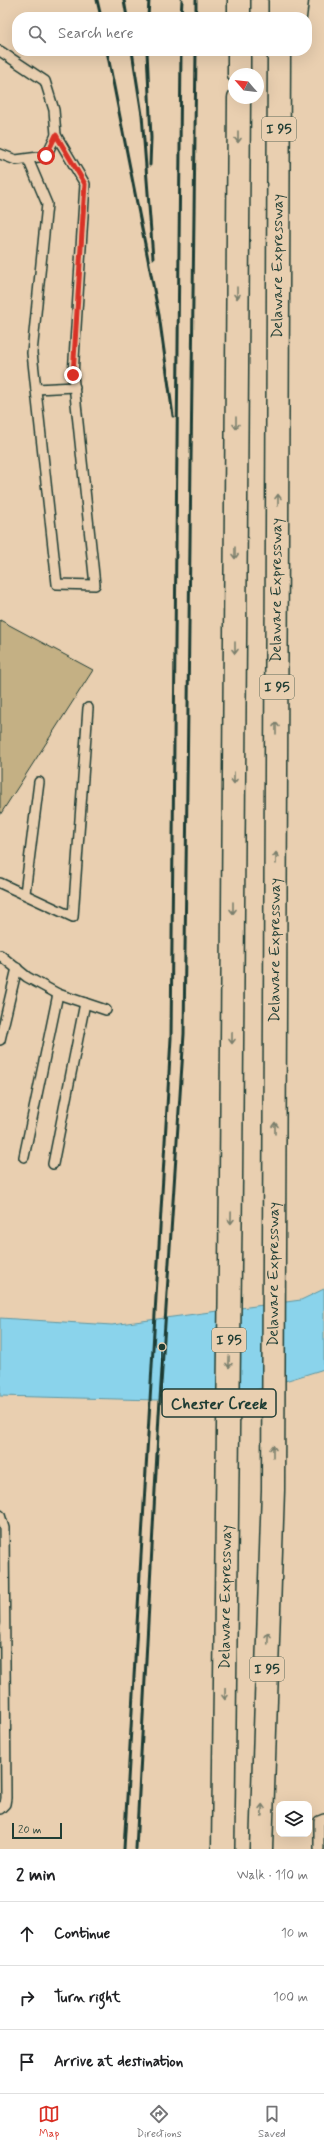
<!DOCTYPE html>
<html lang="en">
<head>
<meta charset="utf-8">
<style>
	body { margin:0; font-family:Mynerve,sans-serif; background:#f6f6f6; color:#202124 }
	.controls { position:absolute; right:12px; bottom:12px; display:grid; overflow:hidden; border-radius:8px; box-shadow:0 4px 16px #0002 }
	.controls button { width:36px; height:36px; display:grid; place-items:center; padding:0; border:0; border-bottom:1px solid #e0e0e0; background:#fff; color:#202124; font:20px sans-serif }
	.compass { position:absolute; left:228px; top:68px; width:36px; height:36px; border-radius:50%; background:#fff; box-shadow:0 4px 16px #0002; rotate:298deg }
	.scale { position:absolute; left:12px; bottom:10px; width:50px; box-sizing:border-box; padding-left:4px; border:2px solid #1f3d34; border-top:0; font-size:11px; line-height:14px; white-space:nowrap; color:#1f3d34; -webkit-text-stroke:3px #e9cfb0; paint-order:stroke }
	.stop { position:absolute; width:12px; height:12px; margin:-9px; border:3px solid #d93025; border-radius:50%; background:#fff }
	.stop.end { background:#d93025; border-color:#fff; box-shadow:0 1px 4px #0008 }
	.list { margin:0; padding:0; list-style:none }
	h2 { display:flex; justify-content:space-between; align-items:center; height:52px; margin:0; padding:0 16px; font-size:17px }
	h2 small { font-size:13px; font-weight:400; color:#757577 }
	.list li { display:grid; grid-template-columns:26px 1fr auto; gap:12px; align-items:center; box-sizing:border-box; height:64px; padding:0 16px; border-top:1px solid #e0e0e0 }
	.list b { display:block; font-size:15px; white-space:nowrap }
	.list em { font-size:13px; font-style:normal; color:#757577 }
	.icon { flex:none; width:22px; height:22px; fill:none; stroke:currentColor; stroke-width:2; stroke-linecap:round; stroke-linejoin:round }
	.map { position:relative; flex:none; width:324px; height:1849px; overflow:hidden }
	.search { position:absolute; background:#fff; box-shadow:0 4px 16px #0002; left:12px; right:12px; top:12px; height:44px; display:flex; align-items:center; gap:10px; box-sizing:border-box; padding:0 14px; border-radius:16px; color:#757577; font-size:15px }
	.sheet { height:244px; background:#fff }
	nav { display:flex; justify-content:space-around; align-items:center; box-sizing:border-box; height:56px; border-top:1px solid #e0e0e0; background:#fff; font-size:11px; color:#757577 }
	nav a { display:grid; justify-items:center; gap:2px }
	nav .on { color:#d93025 }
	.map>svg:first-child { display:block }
</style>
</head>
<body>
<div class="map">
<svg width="324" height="1849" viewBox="0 0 324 1849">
	<rect width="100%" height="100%" fill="#e9cfb0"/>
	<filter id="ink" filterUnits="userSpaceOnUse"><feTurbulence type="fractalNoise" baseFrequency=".025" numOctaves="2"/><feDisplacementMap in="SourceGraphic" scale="8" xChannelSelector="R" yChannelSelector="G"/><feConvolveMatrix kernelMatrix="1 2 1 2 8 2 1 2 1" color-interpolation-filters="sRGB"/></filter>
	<g filter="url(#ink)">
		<!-- water -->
		<polygon fill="#8ad3eb" stroke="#5f97a2" points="324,1289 324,1369 246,1393 196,1401 0,1396 0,1318 112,1325 301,1300"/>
		<!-- building -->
		<polygon fill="#c4b084" stroke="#1f3d34" points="0,620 93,670 0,815"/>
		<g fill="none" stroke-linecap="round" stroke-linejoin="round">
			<defs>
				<g id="service">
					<polyline points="0,51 45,81 54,110 56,135 85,184 73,375 95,585 57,584 32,353 47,204 28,159"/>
					<polyline points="0,154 16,160 46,156 56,135"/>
					<polyline points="36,389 75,387"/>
					<polyline points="0,883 73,917 88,708"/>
					<polyline points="25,893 39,782"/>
					<polyline points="0,955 27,977 58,994 106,1010"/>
					<polyline points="0,1040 17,968"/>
					<polyline points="24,1157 58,994"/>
					<polyline points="53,1164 85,1003"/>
					<polyline points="0,1515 4,1528 6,1798 5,1804 0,1809"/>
					<polyline points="319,1849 319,1821 324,1819"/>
				</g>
				<g id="motorway">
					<polyline points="239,17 239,0"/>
					<polyline points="280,17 280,0"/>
					<polyline points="295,17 297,0"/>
					<polyline points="239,74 239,51"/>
					<path id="s1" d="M223,1849l8,-670 8,-1081"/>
					<path id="s2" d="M261,1849l12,-359 6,-1439"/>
				</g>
			</defs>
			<!-- service casing -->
			<use href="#service" stroke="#1f3d34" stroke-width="12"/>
			<!-- motorway casing -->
			<use href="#motorway" stroke="#1f3d34" stroke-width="25"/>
			<!-- service -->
			<use href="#service" stroke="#e9cfb0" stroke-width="9"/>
			<!-- motorway -->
			<use href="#motorway" stroke="#e9cfb0" stroke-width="22"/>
			<!-- rail -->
			<g stroke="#1f3d34" stroke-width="3">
				<polyline points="97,0 101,17"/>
				<polyline points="124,0 127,17"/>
				<polyline points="196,0 196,17"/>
				<polyline points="148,17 149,0"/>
				<polyline points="181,17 182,0"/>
				<polyline points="107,51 159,315 173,416"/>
				<polyline points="132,51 142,115 153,258"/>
				<polyline points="147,51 151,138 150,165"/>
				<polyline points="124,1849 171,1038 181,51"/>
				<polyline points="136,1849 159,1415 184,1034 196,51"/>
			</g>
		</g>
		<!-- one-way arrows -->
		<defs><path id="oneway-shaft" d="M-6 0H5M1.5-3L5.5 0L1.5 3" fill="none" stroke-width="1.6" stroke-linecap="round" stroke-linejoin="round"/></defs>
		<g stroke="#7a7f6c">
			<use href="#oneway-shaft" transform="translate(238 137) rotate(90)"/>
			<use href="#oneway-shaft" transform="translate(237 293) rotate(90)"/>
			<use href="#oneway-shaft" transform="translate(236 423) rotate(90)"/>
			<use href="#oneway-shaft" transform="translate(278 500) rotate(-90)"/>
			<use href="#oneway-shaft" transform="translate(235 553) rotate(90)"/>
			<use href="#oneway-shaft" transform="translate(235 648) rotate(90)"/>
			<use href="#oneway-shaft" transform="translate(276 728) rotate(-90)"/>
			<use href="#oneway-shaft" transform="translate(234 778) rotate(90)"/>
			<use href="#oneway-shaft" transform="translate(276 858) rotate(-90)"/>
			<use href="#oneway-shaft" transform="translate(233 908) rotate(90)"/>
			<use href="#oneway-shaft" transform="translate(232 1038) rotate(90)"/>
			<use href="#oneway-shaft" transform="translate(275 1128) rotate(-90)"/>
			<use href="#oneway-shaft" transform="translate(231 1218) rotate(91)"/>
			<use href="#oneway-shaft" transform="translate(229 1362) rotate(91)"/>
			<use href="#oneway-shaft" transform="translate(273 1451) rotate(-90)"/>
			<use href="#oneway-shaft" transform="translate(268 1638) rotate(-88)"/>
			<use href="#oneway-shaft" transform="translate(225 1694) rotate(91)"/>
			<use href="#oneway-shaft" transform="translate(262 1810) rotate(-88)"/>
		</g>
	</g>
	<g fill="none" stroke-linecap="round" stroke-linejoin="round" filter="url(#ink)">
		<!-- route -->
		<polyline stroke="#d93025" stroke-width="5" points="46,156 56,135 85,184 73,375"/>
	</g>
	<g text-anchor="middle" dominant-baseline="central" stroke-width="3.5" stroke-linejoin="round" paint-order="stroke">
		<!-- shield labels -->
		<g fill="#e9cfb0" stroke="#5c6959" stroke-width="1">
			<rect x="262" y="117" width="34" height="24" rx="3"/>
			<rect x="260" y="675" width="34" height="24" rx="3"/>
			<rect x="212" y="1328" width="34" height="24" rx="3"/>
			<rect x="250" y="1657" width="34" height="24" rx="3"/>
		</g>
		<g font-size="14" font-weight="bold" fill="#1f3d34">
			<text x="279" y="129">I 95</text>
			<text x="277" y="687">I 95</text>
			<text x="229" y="1340">I 95</text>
			<text x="267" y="1669">I 95</text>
		</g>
		<!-- street labels -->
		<g font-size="15" fill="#1f3d34" stroke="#e9cfb0">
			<text stroke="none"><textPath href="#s2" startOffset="1583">Delaware Expressway</textPath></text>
			<text stroke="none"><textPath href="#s2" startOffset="1259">Delaware Expressway</textPath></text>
			<text stroke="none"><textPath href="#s2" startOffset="899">Delaware Expressway</textPath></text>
			<text stroke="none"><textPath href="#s2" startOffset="575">Delaware Expressway</textPath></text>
			<text stroke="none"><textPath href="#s1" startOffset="252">Delaware Expressway</textPath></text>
		</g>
	</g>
	<!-- callouts -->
	<path fill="none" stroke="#1f3d34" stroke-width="1.5" d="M162 1347L162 1403"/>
	<circle fill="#1f3d34" stroke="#e9cfb0" stroke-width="1.5" cx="162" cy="1347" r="4"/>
	<rect fill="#e9cfb0" stroke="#1f3d34" stroke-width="1.5" x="162" y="1389" width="114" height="28" rx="4"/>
	<g font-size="16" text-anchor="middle" font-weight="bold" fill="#1f3d34">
		<text x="219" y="1409">Chester Creek</text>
	</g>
</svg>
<div class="controls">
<button><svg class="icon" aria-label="layers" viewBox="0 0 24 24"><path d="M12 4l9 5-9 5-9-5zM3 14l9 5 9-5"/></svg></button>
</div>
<svg class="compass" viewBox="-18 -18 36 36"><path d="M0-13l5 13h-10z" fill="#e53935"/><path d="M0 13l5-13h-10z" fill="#757577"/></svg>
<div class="scale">20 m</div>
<div class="stop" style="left:46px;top:156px"></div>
<div class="stop end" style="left:73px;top:375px"></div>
<div class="search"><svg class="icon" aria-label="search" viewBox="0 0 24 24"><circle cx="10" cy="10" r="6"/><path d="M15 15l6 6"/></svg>Search here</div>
</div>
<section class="sheet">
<h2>2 min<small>Walk · 110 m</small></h2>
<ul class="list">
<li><svg class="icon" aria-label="ahead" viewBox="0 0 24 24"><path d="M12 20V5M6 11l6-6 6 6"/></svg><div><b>Continue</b></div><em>10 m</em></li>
<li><svg class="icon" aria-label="right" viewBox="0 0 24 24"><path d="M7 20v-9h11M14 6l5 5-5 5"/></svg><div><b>Turn right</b></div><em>100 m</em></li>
<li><svg class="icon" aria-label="arrive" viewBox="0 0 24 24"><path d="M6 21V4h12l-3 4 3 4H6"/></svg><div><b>Arrive at destination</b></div></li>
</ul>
</section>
<nav>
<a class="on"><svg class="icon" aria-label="map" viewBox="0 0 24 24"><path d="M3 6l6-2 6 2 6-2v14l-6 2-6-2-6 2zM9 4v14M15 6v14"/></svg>Map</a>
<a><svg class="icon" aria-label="directions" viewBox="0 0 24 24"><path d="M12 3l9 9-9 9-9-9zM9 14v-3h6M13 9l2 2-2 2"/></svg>Directions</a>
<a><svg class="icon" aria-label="saved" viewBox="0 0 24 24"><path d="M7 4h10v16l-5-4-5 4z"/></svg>Saved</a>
</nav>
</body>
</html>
